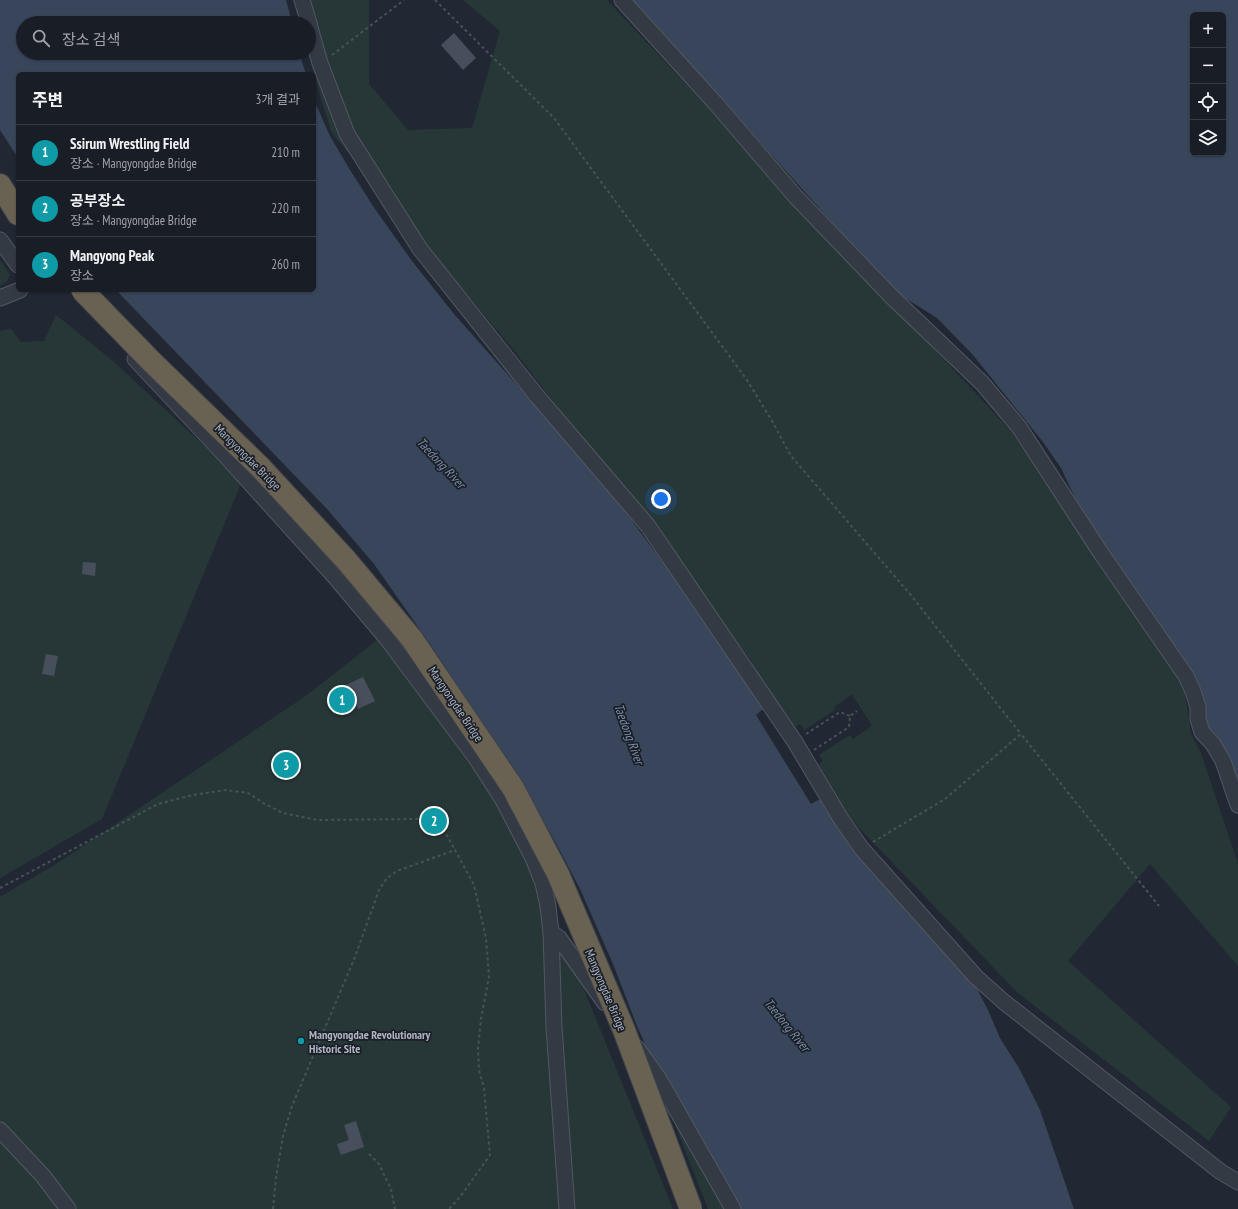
<!DOCTYPE html>
<html lang="ko">
<head>
<meta charset="utf-8">
<style>
	body { margin:0; font-family:"PT Sans Narrow","Noto Sans KR",sans-serif; background:#22272e; color:#f1f3f6 }
	.controls { position:absolute; right:12px; top:12px; display:grid; overflow:hidden; border-radius:6px; box-shadow:0 1px 3px #0004 }
	.controls button { width:36px; height:36px; display:grid; place-items:center; padding:0; border:0; border-bottom:1px solid #373c43; background:#191e26; color:#f1f3f6; font:20px sans-serif }
	.you { position:absolute; left:661px; top:499px; width:14px; height:14px; margin:-10px; border:3px solid #fff; border-radius:50%; background:#1a73e8; box-shadow:0 0 0 6px #1a73e833 }
	.badge { display:grid; place-items:center; width:26px; height:26px; border-radius:50%; background:#ea580c; color:#fff; font-size:13px; font-weight:700 }
	.pin { position:absolute; translate:-50% -50%; border:2px solid #fff; box-shadow:0 1px 4px #0006 }
	.list { margin:0; padding:0; list-style:none }
	h2 { display:flex; justify-content:space-between; align-items:center; height:52px; margin:0; padding:0 16px; font-size:17px }
	h2 small { font-size:13px; font-weight:400; color:#9fa2a7 }
	.list li { display:grid; grid-template-columns:26px 1fr auto; gap:12px; align-items:center; box-sizing:border-box; height:56px; padding:0 16px; border-top:1px solid #373c43 }
	.list b { display:block; font-size:15px; white-space:nowrap }
	.list p { margin:0; font-size:13px; white-space:nowrap; color:#9fa2a7 }
	.list em { font-size:13px; font-style:normal; color:#9fa2a7 }
	.icon { flex:none; width:22px; height:22px; fill:none; stroke:currentColor; stroke-width:2; stroke-linecap:round; stroke-linejoin:round }
	.map { position:relative; flex:none; width:1238px; height:1209px; overflow:hidden }
	.search { position:absolute; background:#191e26; box-shadow:0 1px 3px #0004; left:16px; top:16px; width:300px; height:44px; display:flex; align-items:center; gap:10px; box-sizing:border-box; padding:0 14px; border-radius:22px; color:#9fa2a7; font-size:15px }
	.panel { position:absolute; background:#191e26; box-shadow:0 1px 3px #0004; left:16px; top:72px; width:300px; height:220px; border-radius:6px }
	.map>svg:first-child { display:block }
</style>
</head>
<body>
<div class="map">
<svg width="1238" height="1209" viewBox="0 0 1238 1209">
	<rect width="100%" height="100%" fill="#212833"/>
	<!-- green -->
	<g fill="#273738">
		<polygon points="293,0 369,0 369,84 408,130 472,128 500,31 463,0 607,0 1010,430 1184,685 1191,734 1201,753 1238,864 1238,966 1150,864 1068,961 1231,1107 1209,1141 1018,993 861,830 847,814 819,764 823,761 819,755 850,735 853,739 872,726 852,694 834,707 835,710 804,730 800,724 795,727 756,672 750,659 513,349 331,132 308,53 309,23 300,23"/>
		<polygon points="0,260 10,275 7,281 0,286"/>
		<polygon points="56,315 113,361 242,481 102,819 0,878 0,331 11,329 21,342 44,341"/>
		<polygon points="390,630 495,780 545,893 673,1209 74,1209 47,1171 0,1122 0,897 61,861 307,695"/>
		<polygon points="667,1104 729,1209 708,1209"/>
		<polygon points="0,1139 29,1169 61,1209 0,1209"/>
	</g>
	<!-- water -->
	<g fill="#39455a" fill-rule="evenodd">
		<polygon points="0,0 286,0 292,23 23,23 23,53 299,53 306,74 18,74 18,158 0,130"/>
		<path d="M633,0h605v796l-34,-68 -1,-27 -126,-199 -16,-34 -18,-26 -70,-87 -36,-37 -32,-20 -25,-22zM1193,15h30v138h-30z"/>
		<polygon points="314,100 330,136 350,170 375,209 412,261 454,314 604,483 715,633 764,708 756,715 811,804 820,799 842,834 974,983 988,1010 1000,1038 1019,1068 1040,1110 1074,1209 735,1209 657,1071 637,1026 613,964 580,889 558,847 527,792 430,644 374,564 327,509 116,290 314,290"/>
	</g>
	<!-- building -->
	<g fill="#484f5c">
		<polygon points="454,33 476,58 463,70 441,45"/>
		<polygon points="83,562 96,563 95,576 82,574"/>
		<polygon points="46,654 58,656 54,676 42,674"/>
		<polygon points="363,677 375,701 358,709 346,685"/>
		<polygon points="356,1121 364,1147 341,1155 337,1144 349,1140 344,1125"/>
	</g>
	<g fill="none" stroke-linecap="round" stroke-linejoin="round">
		<defs>
			<g id="minor">
				<polyline points="302,0 309,23"/>
				<polyline points="622,0 717,105 796,197 892,297 982,383 1019,427 1101,553 1186,676 1193,691 1198,707 1198,719 1202,732 1213,744 1223,761 1238,805"/>
				<polyline points="309,24 320,63 347,134 420,249 537,396 648,526 795,742 841,819 862,849 976,977 1004,1002 1221,1172 1238,1182"/>
				<polyline points="0,240 18,265"/>
				<polyline points="0,298 20,290"/>
				<polyline points="135,359 224,454 335,577 388,640 476,758 503,800 533,858 543,883 548,906 551,932 554,1027 567,1209"/>
				<polyline points="551,932 559,938 605,1003"/>
				<polyline points="637,1048 659,1079 733,1209"/>
				<polyline points="0,1130 43,1176 68,1209"/>
			</g>
			<polyline id="highway" points="0,185 18,214"/>
		</defs>
		<!-- minor casing -->
		<use href="#minor" stroke="#525862" stroke-width="17"/>
		<!-- highway casing -->
		<use href="#highway" stroke="#3c424b" stroke-width="24"/>
		<!-- path -->
		<g stroke="#455355" stroke-width="2" stroke-dasharray="3 3" stroke-linecap="butt">
			<polyline points="435,0 554,118 747,380 772,421 791,456 910,594 1021,734"/>
			<polyline points="332,55 404,0"/>
			<polyline points="303,74 308,70"/>
			<polyline points="806,734 840,712 850,716"/>
			<polyline points="814,750 849,727 850,716 857,711"/>
			<polyline points="873,842 945,799 1021,734 1159,906"/>
			<polyline points="0,888 158,804 193,795 226,790 248,793 265,804 283,813 317,820 417,819 436,816 455,850"/>
			<polyline points="369,1154 379,1164 391,1189 395,1209"/>
			<polyline points="273,1209 276,1178 283,1136 292,1106 355,957 379,890 387,878 397,871 455,850 474,885 486,938 489,977 481,1019 478,1049 479,1070 484,1088 490,1155 460,1197 449,1209"/>
		</g>
		<!-- minor -->
		<use href="#minor" stroke="#343a44" stroke-width="15"/>
		<!-- highway -->
		<use href="#highway" stroke="#696152" stroke-width="22"/>
		<defs>
			<polyline id="highway-bridge" points="82,290 152,362 260,467 346,560 412,639 513,788 558,874 624,1030 691,1209"/>
		</defs>
		<!-- highway-bridge casing -->
		<use href="#highway-bridge" stroke="#3c424b" stroke-width="24" stroke-linecap="butt"/>
		<!-- highway-bridge -->
		<use href="#highway-bridge" stroke="#696152" stroke-width="22"/>
	</g>
	<!-- markers -->
	<circle fill="#0f9aa8" stroke="#1a1f28" stroke-width="1.5" cx="301" cy="1041" r="4"/>
	<g text-anchor="middle" dominant-baseline="central" stroke-width="3.5" stroke-linejoin="round" paint-order="stroke">
		<!-- street labels -->
		<g font-size="12" fill="#aeb5c1" stroke="#1a1f28">
			<text transform="translate(248 457) rotate(45)">Mangyongdae Bridge</text>
			<text transform="translate(456 704) rotate(56)">Mangyongdae Bridge</text>
			<text transform="translate(606 990) rotate(67)">Mangyongdae Bridge</text>
		</g>
		<!-- poi labels -->
		<g font-size="12" font-weight="bold" fill="#aeb5c1" stroke="#1a1f28" text-anchor="start">
			<text x="309" y="1034">Mangyongdae Revolutionary<tspan x="309" dy="14">Historic Site</tspan></text>
		</g>
		<!-- water labels -->
		<g font-size="13" font-style="italic" fill="#7a8ba6" stroke="#1a1f28">
			<text transform="translate(441 463) rotate(47)">Taedong River</text>
			<text transform="translate(629 734) rotate(70)">Taedong River</text>
			<text transform="translate(787 1025) rotate(51)">Taedong River</text>
		</g>
	</g>
</svg>
<div class="controls">
<button>+</button>
<button>−</button>
<button><svg class="icon" aria-label="locate" viewBox="0 0 24 24"><circle cx="12" cy="12" r="6"/><path d="M12 2v4M12 18v4M2 12h4M18 12h4"/></svg></button>
<button><svg class="icon" aria-label="layers" viewBox="0 0 24 24"><path d="M12 4l9 5-9 5-9-5zM3 14l9 5 9-5"/></svg></button>
</div>
<div class="you"></div>
<div class="pin badge" style="left:342px;top:700px;background:#0f9aa8">1</div>
<div class="pin badge" style="left:434px;top:821px;background:#0f9aa8">2</div>
<div class="pin badge" style="left:286px;top:765px;background:#0f9aa8">3</div>
<div class="search"><svg class="icon" aria-label="search" viewBox="0 0 24 24"><circle cx="10" cy="10" r="6"/><path d="M15 15l6 6"/></svg>장소 검색</div>
<section class="panel">
<h2>주변<small>3개 결과</small></h2>
<ul class="list">
<li><span class="badge" style="background:#0f9aa8">1</span><div><b>Ssirum Wrestling Field</b><p>장소 · Mangyongdae Bridge</p></div><em>210 m</em></li>
<li><span class="badge" style="background:#0f9aa8">2</span><div><b>공부장소</b><p>장소 · Mangyongdae Bridge</p></div><em>220 m</em></li>
<li><span class="badge" style="background:#0f9aa8">3</span><div><b>Mangyong Peak</b><p>장소</p></div><em>260 m</em></li>
</ul>
</section>
</div>
</body>
</html>
